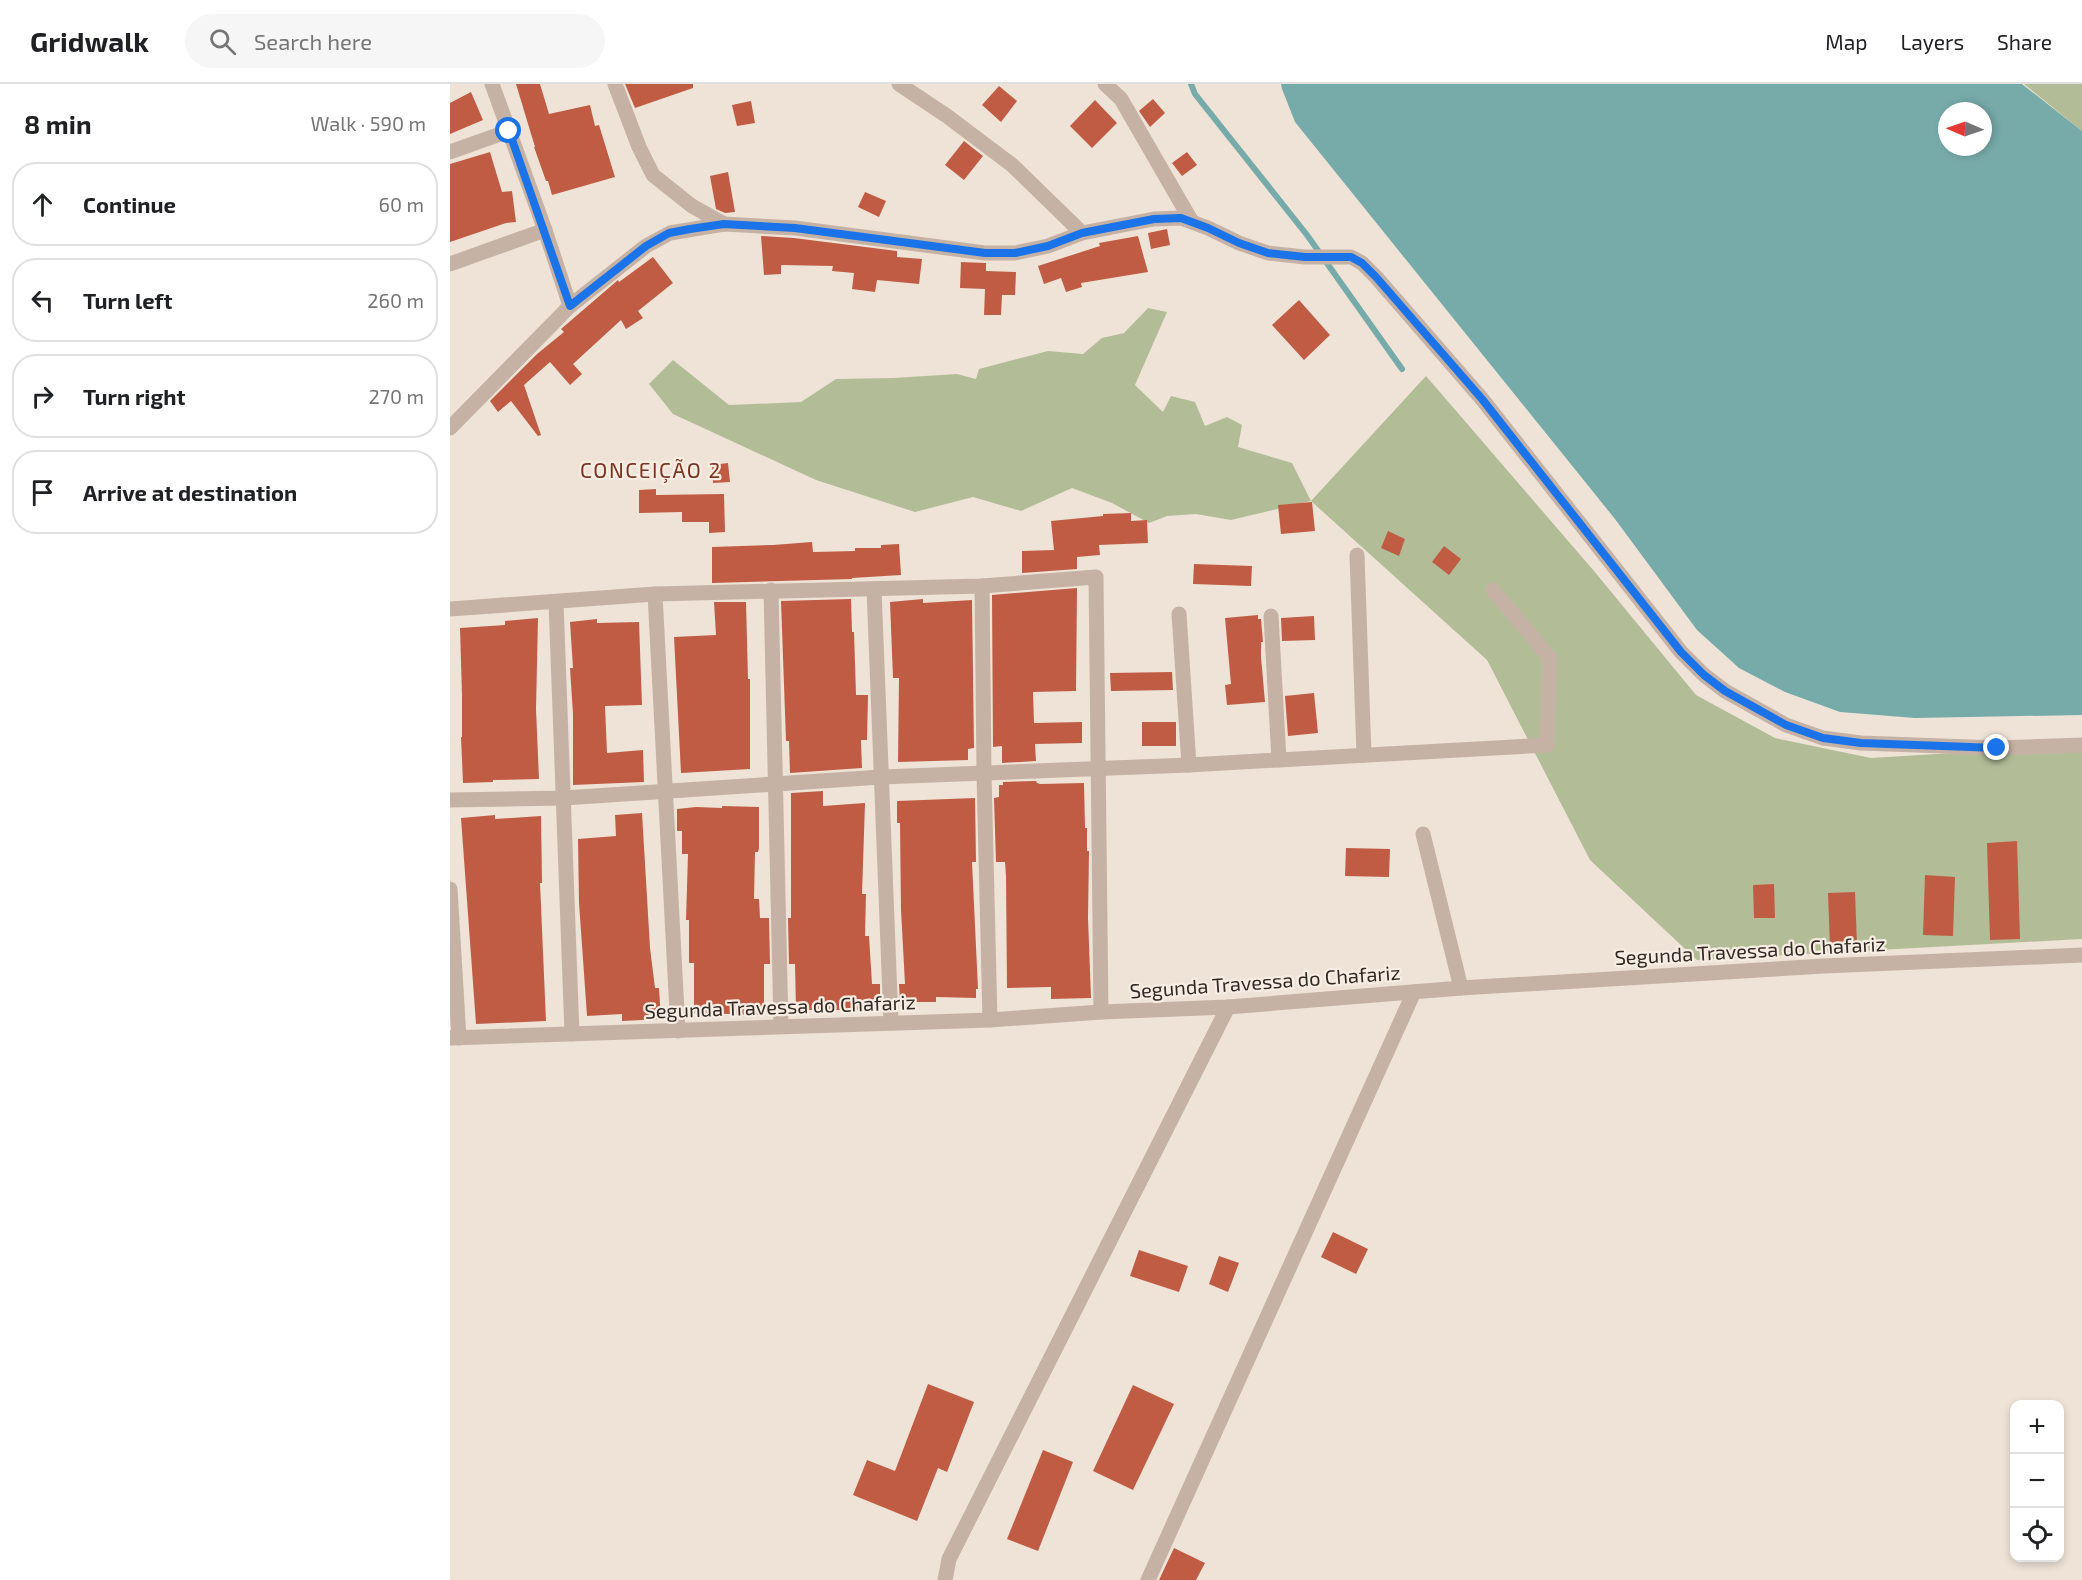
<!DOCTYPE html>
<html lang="en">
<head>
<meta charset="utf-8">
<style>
	body { margin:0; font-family:"Exo 2",sans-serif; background:#f6f6f6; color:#202124 }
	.controls { position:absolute; right:18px; bottom:18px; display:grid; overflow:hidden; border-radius:12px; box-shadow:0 3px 9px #0003 }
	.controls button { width:54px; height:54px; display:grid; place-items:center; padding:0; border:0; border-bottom:2px solid #e0e0e0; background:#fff; color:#202124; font:30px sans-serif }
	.compass { position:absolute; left:1488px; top:18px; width:54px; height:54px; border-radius:50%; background:#fff; box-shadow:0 3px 9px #0003; rotate:272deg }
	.stop { position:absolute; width:18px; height:18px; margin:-14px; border:4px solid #1a73e8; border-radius:50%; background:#fff }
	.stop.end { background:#1a73e8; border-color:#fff; box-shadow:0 2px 6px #0008 }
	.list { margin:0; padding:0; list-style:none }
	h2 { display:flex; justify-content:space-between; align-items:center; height:78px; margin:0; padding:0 24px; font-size:26px }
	h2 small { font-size:20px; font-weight:400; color:#757577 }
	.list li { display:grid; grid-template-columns:39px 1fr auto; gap:18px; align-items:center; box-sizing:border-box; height:84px; margin:0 12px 12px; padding:0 12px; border:2px solid #e0e0e0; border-radius:24px }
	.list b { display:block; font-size:22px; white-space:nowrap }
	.list em { font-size:20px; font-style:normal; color:#757577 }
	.icon { flex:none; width:33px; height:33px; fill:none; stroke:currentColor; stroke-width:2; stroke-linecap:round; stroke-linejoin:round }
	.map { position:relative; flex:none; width:1632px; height:1496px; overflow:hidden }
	header { display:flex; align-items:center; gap:36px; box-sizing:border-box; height:84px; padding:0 30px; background:#fff; border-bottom:2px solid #e0e0e0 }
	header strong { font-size:28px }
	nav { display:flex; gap:33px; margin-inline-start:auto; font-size:21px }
	.search { width:420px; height:54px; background:#f6f6f6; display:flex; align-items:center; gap:15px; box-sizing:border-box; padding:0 21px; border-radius:33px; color:#757577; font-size:22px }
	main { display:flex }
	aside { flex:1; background:#fff }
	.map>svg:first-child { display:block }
</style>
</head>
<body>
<header>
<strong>Gridwalk</strong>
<div class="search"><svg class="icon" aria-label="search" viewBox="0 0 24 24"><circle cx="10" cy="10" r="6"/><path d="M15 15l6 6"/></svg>Search here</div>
<nav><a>Map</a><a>Layers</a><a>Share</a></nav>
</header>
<main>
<aside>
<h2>8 min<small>Walk · 590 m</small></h2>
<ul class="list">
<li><svg class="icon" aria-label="ahead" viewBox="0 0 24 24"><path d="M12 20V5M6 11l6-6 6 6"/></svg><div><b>Continue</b></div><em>60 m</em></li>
<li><svg class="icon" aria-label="left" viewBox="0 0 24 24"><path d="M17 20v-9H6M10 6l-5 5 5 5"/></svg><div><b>Turn left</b></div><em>260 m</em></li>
<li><svg class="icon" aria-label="right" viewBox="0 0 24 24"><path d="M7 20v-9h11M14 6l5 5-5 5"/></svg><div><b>Turn right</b></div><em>270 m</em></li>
<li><svg class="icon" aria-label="arrive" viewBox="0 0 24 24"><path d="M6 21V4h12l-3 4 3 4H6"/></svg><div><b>Arrive at destination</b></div></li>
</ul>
</aside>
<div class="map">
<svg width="1632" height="1496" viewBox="0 0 1632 1496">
	<rect width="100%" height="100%" fill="#efe3d7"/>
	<!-- green -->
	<g fill="#b2bd98">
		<polygon points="1574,0 1632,0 1632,47"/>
		<polygon points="698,224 717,228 685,301 713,328 721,312 745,318 755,342 777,333 792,341 788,363 842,379 861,417 976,292 1144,487 1246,611 1325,654 1421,674 1632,661 1632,855 1247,876 1140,776 1037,576 861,417 781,436 746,430 717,432 699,439 662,419 622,404 571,427 523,413 465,428 366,396 223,330 199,300 223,276 279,321 351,318 386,295 443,294 507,290 526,295 529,285 598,267 633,270 652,254 674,249"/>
	</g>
	<!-- water -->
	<path fill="#77abaa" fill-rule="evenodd" d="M831,0h741l60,47v584l-167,3 -75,-6 -55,-20 -46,-24 -42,-38 -82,-111 -320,-397 -13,-33zM1497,27h36v36h-36z"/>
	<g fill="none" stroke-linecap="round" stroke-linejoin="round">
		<!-- stream -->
		<polyline stroke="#77abaa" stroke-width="6" points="741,0 745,10 857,151 952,285"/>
	</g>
	<!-- building -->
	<g fill="#c05c44">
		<polygon points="66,0 90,0 99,30 140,21 145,42 149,41 165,93 102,111 98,97 96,97 84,63 85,63"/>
		<polygon points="175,0 243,0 243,4 185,24"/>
		<polygon points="549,2 567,17 551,38 532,21"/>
		<polygon points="21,8 33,36 0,50 0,19"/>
		<polygon points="703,15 715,29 700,43 689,27"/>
		<polygon points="645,16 667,39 642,64 620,42"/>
		<polygon points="301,17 305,39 287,42 282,21"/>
		<polygon points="514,57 533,72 514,96 495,81"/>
		<polygon points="40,68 52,108 62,107 66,138 56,139 0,158 0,80"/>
		<polygon points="737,68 747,81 732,92 722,79"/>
		<polygon points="278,88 285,128 275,129 266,125 260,92"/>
		<polygon points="415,108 436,117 429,133 408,123"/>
		<polygon points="717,145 720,161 701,165 698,149"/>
		<polygon points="311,152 344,154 447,167 447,173 472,175 469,200 427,196 425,208 402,205 404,189 382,187 383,182 331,181 331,190 314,191"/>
		<polygon points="688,152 698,188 631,199 632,203 616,208 611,194 594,200 588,182 650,162 649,159"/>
		<polygon points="203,173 223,199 188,227 193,234 176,245 171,236 123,280 132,290 120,301 100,278 74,301 91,351 88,352 61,317 48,328 40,317 87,270 114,248 111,245 168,196 169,198"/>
		<polygon points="511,178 536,179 536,187 566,188 565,211 552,211 551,231 534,231 535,205 510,204"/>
		<polygon points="849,216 880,251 854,276 822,241"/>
		<polygon points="278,379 280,398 263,399 262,381"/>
		<polygon points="206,405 206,411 274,410 275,448 259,449 259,438 232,438 232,428 189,429 189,406"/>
		<polygon points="862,418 865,447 831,450 828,421"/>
		<polygon points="681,429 681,437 697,436 698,459 649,461 650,471 627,473 627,485 572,489 572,467 604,466 601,437 653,432 653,430"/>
		<polygon points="938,447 955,455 949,472 931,464"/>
		<polygon points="362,458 363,468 405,467 405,464 431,464 431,461 449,460 451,491 402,494 402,495 262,499 262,463 323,461"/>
		<polygon points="994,462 1011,475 999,491 982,478"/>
		<polygon points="744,480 802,482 801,502 743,500"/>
		<polygon points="627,504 626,607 583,608 584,639 632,638 632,659 585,660 586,677 552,679 552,662 543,663 542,511"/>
		<polygon points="401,515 402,548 404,548 406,611 418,611 417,656 411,656 412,684 340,689 339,657 336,657 331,517"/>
		<polygon points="473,515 473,519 522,516 524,664 518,665 518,676 448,678 449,594 443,594 440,518"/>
		<polygon points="264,518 296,518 298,595 300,595 300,685 231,689 224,553 266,551"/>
		<polygon points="808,531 808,535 811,535 813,558 811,558 811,573 815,618 777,621 775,601 781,600 775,534"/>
		<polygon points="864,532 865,556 832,557 831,534"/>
		<polygon points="88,534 86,625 89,695 43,696 43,698 13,699 11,653 12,653 12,611 10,544 55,541 55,537"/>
		<polygon points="147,535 147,539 189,538 192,621 155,622 157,669 193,666 194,698 123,701 123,630 120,584 123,584 120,538"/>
		<polygon points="722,588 723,606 661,607 660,589"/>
		<polygon points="864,609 868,649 838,652 835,612"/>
		<rect x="692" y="638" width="34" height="24"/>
		<polygon points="586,697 587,699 590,700 634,699 635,744 637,744 637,767 639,767 638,834 641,914 601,915 601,903 557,904 556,792 555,778 546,778 544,714 549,713 549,701 553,701 553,698"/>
		<polygon points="373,707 373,722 415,719 412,810 416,810 415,852 419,852 422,900 430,900 430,917 428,917 428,926 346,926 345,880 339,880 338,834 341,834 341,709"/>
		<polygon points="525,714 526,778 522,778 528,905 526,905 526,914 486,913 486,918 450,918 449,900 455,900 451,826 450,739 447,739 447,717"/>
		<polygon points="272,722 309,723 309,764 308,768 305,768 304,815 309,815 310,834 319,834 320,880 314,880 314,931 244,929 244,879 239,879 239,836 236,836 238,770 232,770 232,747 227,747 227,725 246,723 272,724"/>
		<polygon points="192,729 200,864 205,904 209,904 211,935 172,937 172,930 137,932 129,819 128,755 166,752 165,731"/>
		<polygon points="45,731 45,735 91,732 92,799 90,799 96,937 26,940 11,734"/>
		<polygon points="1567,757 1570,855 1540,856 1537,759"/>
		<polygon points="896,764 940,765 939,793 895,792"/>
		<polygon points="1475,791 1505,793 1503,852 1473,851"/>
		<polygon points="1324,800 1325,834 1304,834 1303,801"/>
		<polygon points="1405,808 1407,861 1380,863 1378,809"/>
		<polygon points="883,1148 918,1165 906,1190 871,1173"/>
		<polygon points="689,1166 738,1182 729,1208 680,1192"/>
		<polygon points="769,1172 789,1179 778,1208 759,1200"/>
		<polygon points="478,1300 524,1318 497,1388 488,1384 467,1437 403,1411 417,1376 445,1387"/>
		<polygon points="683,1301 724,1320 683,1406 643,1387"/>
		<polygon points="593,1366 623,1378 588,1467 557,1455"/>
		<polygon points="724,1464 755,1479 746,1496 709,1496"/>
	</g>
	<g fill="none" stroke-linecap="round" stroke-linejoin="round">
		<!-- street -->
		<g stroke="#c6b2a4" stroke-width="15">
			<polyline points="42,0 95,146 120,222"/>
			<polyline points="165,0 189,63 203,91 242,122 274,140"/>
			<polyline points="449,0 497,32 562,81 632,149"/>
			<polyline points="655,0 671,15 742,138"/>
			<polyline points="0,68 59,47"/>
			<polyline points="0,180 95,146"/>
			<polyline points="0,344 120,222 196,162 220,149 274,140 345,144 535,169 565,169 598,162 632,149 704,135 731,134 758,144 789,159 818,169 855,173 901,173 912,179 926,193 1032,315 1231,568 1254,591 1275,607 1336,641 1373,654 1411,659 1547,664 1632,661"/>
			<polyline points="907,471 914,671"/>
			<polyline points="532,502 534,689 540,936"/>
			<polyline points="424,505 441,938"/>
			<polyline points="321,506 331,942"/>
			<polyline points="106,518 122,950"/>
			<polyline points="0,525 205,510"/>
			<polyline points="729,530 739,681"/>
			<polyline points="821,532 829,676"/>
			<polyline points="0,716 114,714 431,693 739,681 1097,661 1100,574 1043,506"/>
			<polyline points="973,750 1011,904"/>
			<polyline points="0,805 9,954"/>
			<polyline points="228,947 205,510 532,502 646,493 651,928"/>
			<polyline points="0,954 540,936 651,928 778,923 1011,904 1374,882 1632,871"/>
			<polyline points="495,1496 499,1475 778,923"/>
			<polyline points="698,1496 964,908"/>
		</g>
	</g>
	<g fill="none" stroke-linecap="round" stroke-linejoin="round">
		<!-- route -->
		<polyline stroke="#1a73e8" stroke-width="8" points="59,47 120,222 196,162 219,149 240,145 274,140 345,144 535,169 565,169 598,162 632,149 704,135 731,134 758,144 789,159 818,169 855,173 901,173 912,179 926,193 1032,315 1231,568 1254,591 1275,607 1336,641 1373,654 1411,659 1547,664"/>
	</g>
	<g text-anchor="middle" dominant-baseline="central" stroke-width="4.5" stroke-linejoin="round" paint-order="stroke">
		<!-- street labels -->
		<g font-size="20" fill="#322925" stroke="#f7ede3">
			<text transform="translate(1300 866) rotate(-3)">Segunda Travessa do Chafariz</text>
			<text transform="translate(815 897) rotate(-4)">Segunda Travessa do Chafariz</text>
			<text transform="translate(330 922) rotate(-2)">Segunda Travessa do Chafariz</text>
		</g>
		<!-- neighbourhood labels -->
		<g font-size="21" letter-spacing="1.5" fill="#7d3422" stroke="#f7ede3">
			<text x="201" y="385">CONCEIÇÃO 2</text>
		</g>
	</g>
</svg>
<div class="controls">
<button>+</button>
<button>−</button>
<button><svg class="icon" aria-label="locate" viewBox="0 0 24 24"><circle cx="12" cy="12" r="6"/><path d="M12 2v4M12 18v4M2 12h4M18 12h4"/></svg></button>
</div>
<svg class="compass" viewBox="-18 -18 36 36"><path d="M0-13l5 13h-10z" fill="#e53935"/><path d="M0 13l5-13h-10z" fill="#757577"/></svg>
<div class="stop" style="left:59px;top:47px"></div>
<div class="stop end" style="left:1547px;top:664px"></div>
</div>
</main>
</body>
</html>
